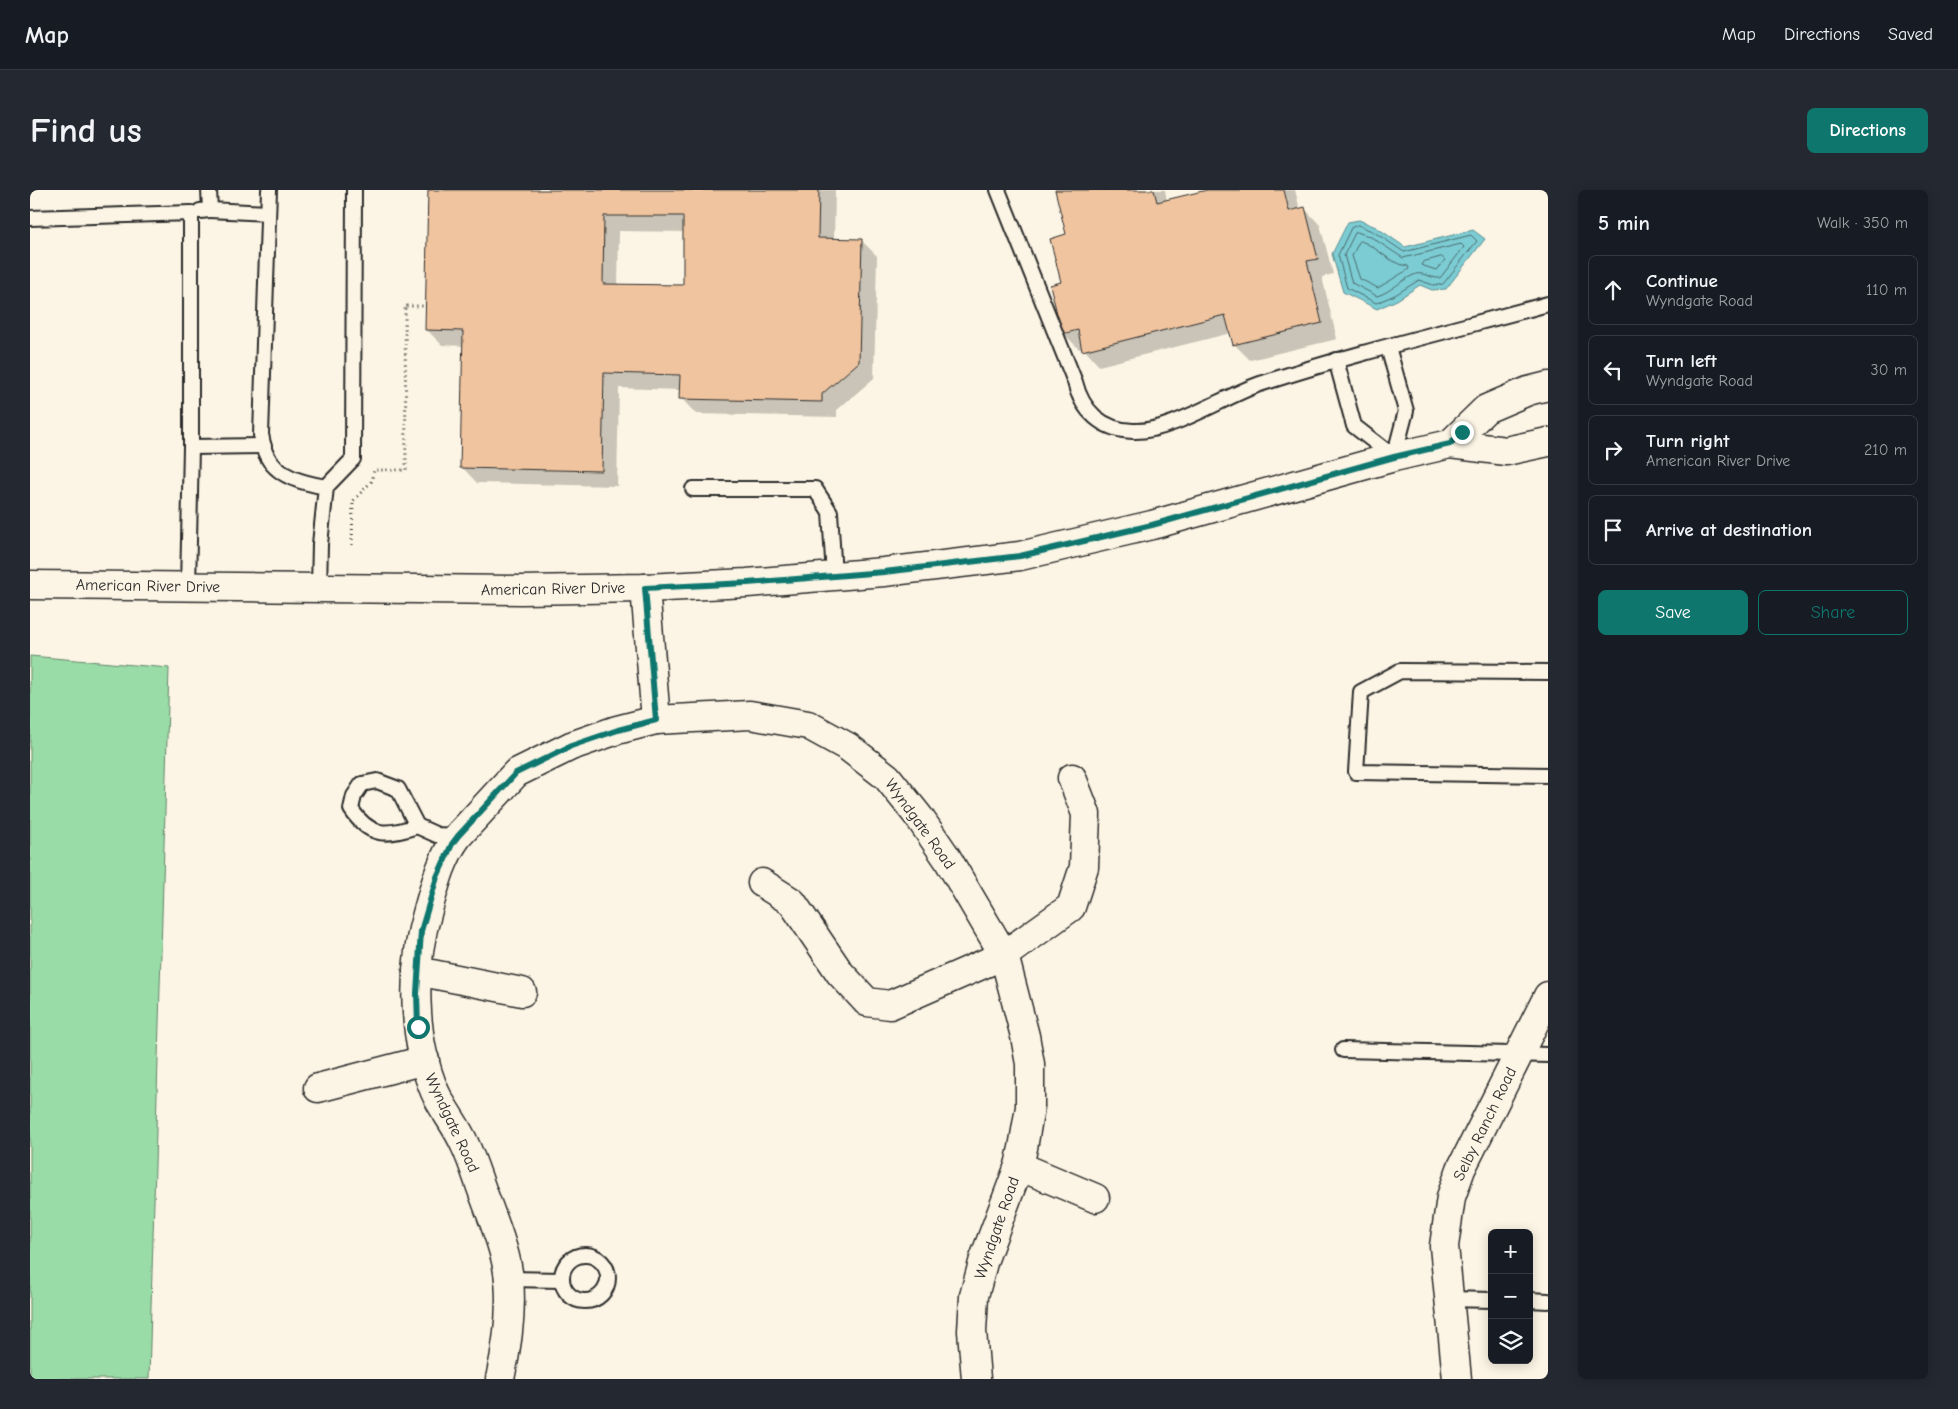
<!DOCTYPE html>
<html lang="en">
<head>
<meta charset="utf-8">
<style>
	body { margin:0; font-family:"Comic Neue",sans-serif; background:#242831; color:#f1f3f6 }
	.controls { position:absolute; right:15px; bottom:15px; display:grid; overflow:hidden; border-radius:8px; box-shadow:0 2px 12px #0003 }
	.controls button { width:45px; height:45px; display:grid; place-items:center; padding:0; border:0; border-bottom:1px solid #363941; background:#171b24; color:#f1f3f6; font:25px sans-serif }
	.stop { position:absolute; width:15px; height:15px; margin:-11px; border:4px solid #0f766e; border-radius:50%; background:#fff }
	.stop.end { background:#0f766e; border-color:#fff; box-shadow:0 1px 5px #0008 }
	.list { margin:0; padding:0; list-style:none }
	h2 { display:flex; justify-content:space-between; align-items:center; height:65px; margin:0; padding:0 20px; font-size:21px }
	h2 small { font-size:16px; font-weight:400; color:#9ea1a6 }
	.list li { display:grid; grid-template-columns:32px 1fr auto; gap:15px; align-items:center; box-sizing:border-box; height:70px; margin:0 10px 10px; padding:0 10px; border:1px solid #363941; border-radius:8px }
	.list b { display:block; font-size:19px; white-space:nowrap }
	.list p { margin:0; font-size:16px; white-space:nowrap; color:#9ea1a6 }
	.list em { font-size:16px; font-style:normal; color:#9ea1a6 }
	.actions { display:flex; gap:10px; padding:15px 20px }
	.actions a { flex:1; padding:11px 0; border:1px solid #0f766e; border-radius:8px; text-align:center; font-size:18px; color:#0f766e }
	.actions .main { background:#0f766e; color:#fff }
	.icon { flex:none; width:28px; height:28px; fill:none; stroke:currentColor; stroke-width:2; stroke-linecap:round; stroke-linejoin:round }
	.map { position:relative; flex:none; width:1518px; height:1189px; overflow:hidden; border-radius:8px }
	header { display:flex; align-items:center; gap:30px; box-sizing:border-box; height:70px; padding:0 25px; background:#171b24; border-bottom:1px solid #363941 }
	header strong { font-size:24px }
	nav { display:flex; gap:28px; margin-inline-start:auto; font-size:18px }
	.intro { display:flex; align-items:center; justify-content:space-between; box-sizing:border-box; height:120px; padding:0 30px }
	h1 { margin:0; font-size:35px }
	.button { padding:12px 22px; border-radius:8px; background:#0f766e; color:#fff; font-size:18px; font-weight:700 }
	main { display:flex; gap:30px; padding:0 30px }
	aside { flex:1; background:#171b24; border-radius:8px; box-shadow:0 2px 12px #0003 }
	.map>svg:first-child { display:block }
</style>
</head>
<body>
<header>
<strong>Map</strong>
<nav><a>Map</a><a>Directions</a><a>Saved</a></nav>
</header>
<div class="intro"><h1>Find us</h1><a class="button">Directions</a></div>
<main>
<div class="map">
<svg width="1518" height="1189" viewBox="0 0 1518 1189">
	<rect width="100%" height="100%" fill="#fcf5e5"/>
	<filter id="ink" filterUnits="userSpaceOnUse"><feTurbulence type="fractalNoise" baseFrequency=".02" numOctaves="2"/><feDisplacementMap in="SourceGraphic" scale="10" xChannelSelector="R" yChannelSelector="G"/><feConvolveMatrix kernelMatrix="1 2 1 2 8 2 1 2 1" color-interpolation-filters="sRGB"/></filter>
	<g filter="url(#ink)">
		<!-- green -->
		<polygon fill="#9adca7" stroke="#628469" points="0,466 139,478 119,1189 0,1189"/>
		<!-- water -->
		<polygon fill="#7bccd3" stroke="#5b8c90" points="1329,30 1346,37 1375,57 1443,40 1455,49 1416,99 1402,100 1390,95 1367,110 1347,119 1313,102 1302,64 1318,32"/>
		<!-- shadow -->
		<g fill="#0003" fill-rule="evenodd">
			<path d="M399,0h406l-1,50h27l16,16 -3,122 -37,32v7l-141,-3 -15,-16v-8l-62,-2 -2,98 -140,-3 -15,-16 2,-121 -22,-1 -16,-16zM589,41l66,1 -1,55 -66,-1z"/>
			<polygon points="1027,0 1135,0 1137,11 1182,0 1265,0 1270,20 1275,19 1290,35 1303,84 1292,87 1307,149 1220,170 1204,154 1201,143 1069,176 1053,158 1049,159 1033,143 1038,45"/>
		</g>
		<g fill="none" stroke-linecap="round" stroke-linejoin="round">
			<!-- shore -->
			<g stroke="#4b6b6e" stroke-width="1">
				<polygon points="1328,35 1344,42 1374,62 1441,45 1447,51 1413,94 1403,95 1389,90 1365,105 1346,113 1317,98 1308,65 1321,38"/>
				<path d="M1327,42l14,5 32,21 58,-14 3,3 -24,31c-8,1 -16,-6 -24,-4 -14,5 -25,18 -39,22l-25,-13 -8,-28 11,-22z"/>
				<path d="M1331,51c17,6 28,23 47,25l1,3 -31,19 -18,-9 -8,-23 7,-14z"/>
				<polygon points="1412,67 1415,70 1406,80 1391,75 1393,72"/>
			</g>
		</g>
		<!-- building -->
		<g fill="#f0c49f" stroke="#2b2b2b" fill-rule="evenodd">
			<path d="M398,0h391l-1,48 44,1 -3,123 -37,32v8l-143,-3 1,-24 -76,-2 -2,98 -142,-3 3,-137 -38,-1zM574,26h79v69l-80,-1z"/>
			<polygon points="1025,0 1124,0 1127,12 1177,0 1254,0 1259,21 1275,17 1288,69 1277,71 1292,133 1203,155 1195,125 1052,161 1048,140 1032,144 1020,95 1031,92 1020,49 1036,44"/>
		</g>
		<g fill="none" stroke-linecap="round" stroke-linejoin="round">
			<defs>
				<g id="lane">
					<path d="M239,0l-8,245c2,6 2,14 5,19 10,23 38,29 60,33l-6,57 -1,44"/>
					<path d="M968,0l77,192c7,29 27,48 58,49 36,2 92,-35 127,-47 95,-31 192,-54 288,-80"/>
					<polyline points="180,20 238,23"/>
					<polyline points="170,21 180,20 179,0"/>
					<polyline points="0,28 161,23 161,257 158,397"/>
					<polyline points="1306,170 1324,236 1364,267 1376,221 1358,157"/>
					<polyline points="161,257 234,256"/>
					<polyline points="296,297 323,269 324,0"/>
					<polyline points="663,299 785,299 800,322 804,386"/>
					<polyline points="1518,482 1370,481 1331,502 1326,582 1518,585"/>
					<path d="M387,636c-30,10 -47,12 -66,-17l3,-13 8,-12 15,-3 21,8 19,37 20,9 21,1"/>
					<polyline points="1313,860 1518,865"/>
					<circle cx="555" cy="1088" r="23"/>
					<polyline points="479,1089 532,1090"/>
					<polyline points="1418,1109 1462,1110"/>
					<polyline points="1499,1110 1518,1111"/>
				</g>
				<g id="street">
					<polyline points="615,398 626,530"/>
					<polyline points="732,693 762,712 810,783 837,812 860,815 974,765 1041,717 1054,677 1056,624 1042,588"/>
					<polyline points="387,781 492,802"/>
					<polyline points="288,898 395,870"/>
					<polyline points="989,976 1065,1008"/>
					<path d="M470,1189c8,-36 14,-76 7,-113 -4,-23 -14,-46 -22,-68 -7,-18 -12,-36 -20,-53 -8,-19 -22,-35 -30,-53 -23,-53 -24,-127 -7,-182 7,-25 14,-53 30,-74l58,-63 55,-27 46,-16 39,-10 94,-5 58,10 40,22 39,30 32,40 28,41 57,97 21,81 5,28v43l-7,41 -4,18 -35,93 -10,37 -2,35 4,48"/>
					<polyline points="1427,1189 1414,1056 1421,1007 1431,979 1518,806"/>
				</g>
				<g id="secondary">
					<polyline points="1420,254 1456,219 1498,201 1518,196"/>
					<polyline points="0,395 491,400 615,398 717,393 854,382 990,366 1122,335 1364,267 1420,254 1476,261 1518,252"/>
				</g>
			</defs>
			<!-- lane casing -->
			<use href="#lane" stroke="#2b2b2b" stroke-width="18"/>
			<!-- street casing -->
			<use href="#street" stroke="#2b2b2b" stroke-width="31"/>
			<!-- secondary casing -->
			<use href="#secondary" stroke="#2b2b2b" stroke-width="31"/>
			<!-- path -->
			<polyline stroke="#2b2b2b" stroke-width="3" stroke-dasharray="1 4" stroke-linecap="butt" points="322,355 323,311 341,292 344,280 376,280 375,116 396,116"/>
			<!-- lane -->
			<use href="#lane" stroke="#fcf5e5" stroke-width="14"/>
			<!-- street -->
			<use href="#street" stroke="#fcf5e5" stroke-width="28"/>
			<!-- secondary -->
			<use href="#secondary" stroke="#fcf5e5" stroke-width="28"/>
		</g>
	</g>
	<g fill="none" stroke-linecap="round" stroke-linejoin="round" filter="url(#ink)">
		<!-- route -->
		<polyline stroke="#0f766e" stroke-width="6" points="388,837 387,803 391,741 407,687 422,654 428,646 486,583 541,556 588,540 626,530 615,398 717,393 854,382 990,366 1122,335 1364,267 1420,254 1432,242"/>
	</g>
	<g text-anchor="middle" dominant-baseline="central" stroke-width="4.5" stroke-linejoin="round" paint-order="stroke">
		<!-- street labels -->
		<g font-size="16" fill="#2b2b2b" stroke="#fcf5e5">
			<text transform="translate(118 396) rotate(1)">American River Drive</text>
			<text transform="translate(523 399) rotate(-1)">American River Drive</text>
			<text transform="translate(890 634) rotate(54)">Wyndgate Road</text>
			<text transform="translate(422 933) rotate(65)">Wyndgate Road</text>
			<text transform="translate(1455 934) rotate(-64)">Selby Ranch Road</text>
			<text transform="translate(967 1038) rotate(-71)">Wyndgate Road</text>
		</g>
	</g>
</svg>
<div class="controls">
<button>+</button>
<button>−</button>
<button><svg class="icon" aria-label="layers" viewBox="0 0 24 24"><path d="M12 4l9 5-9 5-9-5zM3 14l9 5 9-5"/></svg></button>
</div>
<div class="stop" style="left:388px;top:837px"></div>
<div class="stop end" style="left:1432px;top:242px"></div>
</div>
<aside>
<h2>5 min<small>Walk · 350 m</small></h2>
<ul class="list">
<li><svg class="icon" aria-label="ahead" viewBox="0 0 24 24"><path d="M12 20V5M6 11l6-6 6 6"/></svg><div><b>Continue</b><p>Wyndgate Road</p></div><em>110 m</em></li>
<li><svg class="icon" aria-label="left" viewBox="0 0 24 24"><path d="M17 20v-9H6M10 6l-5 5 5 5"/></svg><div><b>Turn left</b><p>Wyndgate Road</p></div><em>30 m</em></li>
<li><svg class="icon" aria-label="right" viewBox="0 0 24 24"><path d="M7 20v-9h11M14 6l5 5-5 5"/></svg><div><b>Turn right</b><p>American River Drive</p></div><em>210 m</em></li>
<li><svg class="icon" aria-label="arrive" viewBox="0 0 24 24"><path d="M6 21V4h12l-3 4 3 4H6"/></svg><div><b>Arrive at destination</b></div></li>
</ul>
<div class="actions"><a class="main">Save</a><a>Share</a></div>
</aside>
</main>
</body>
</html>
